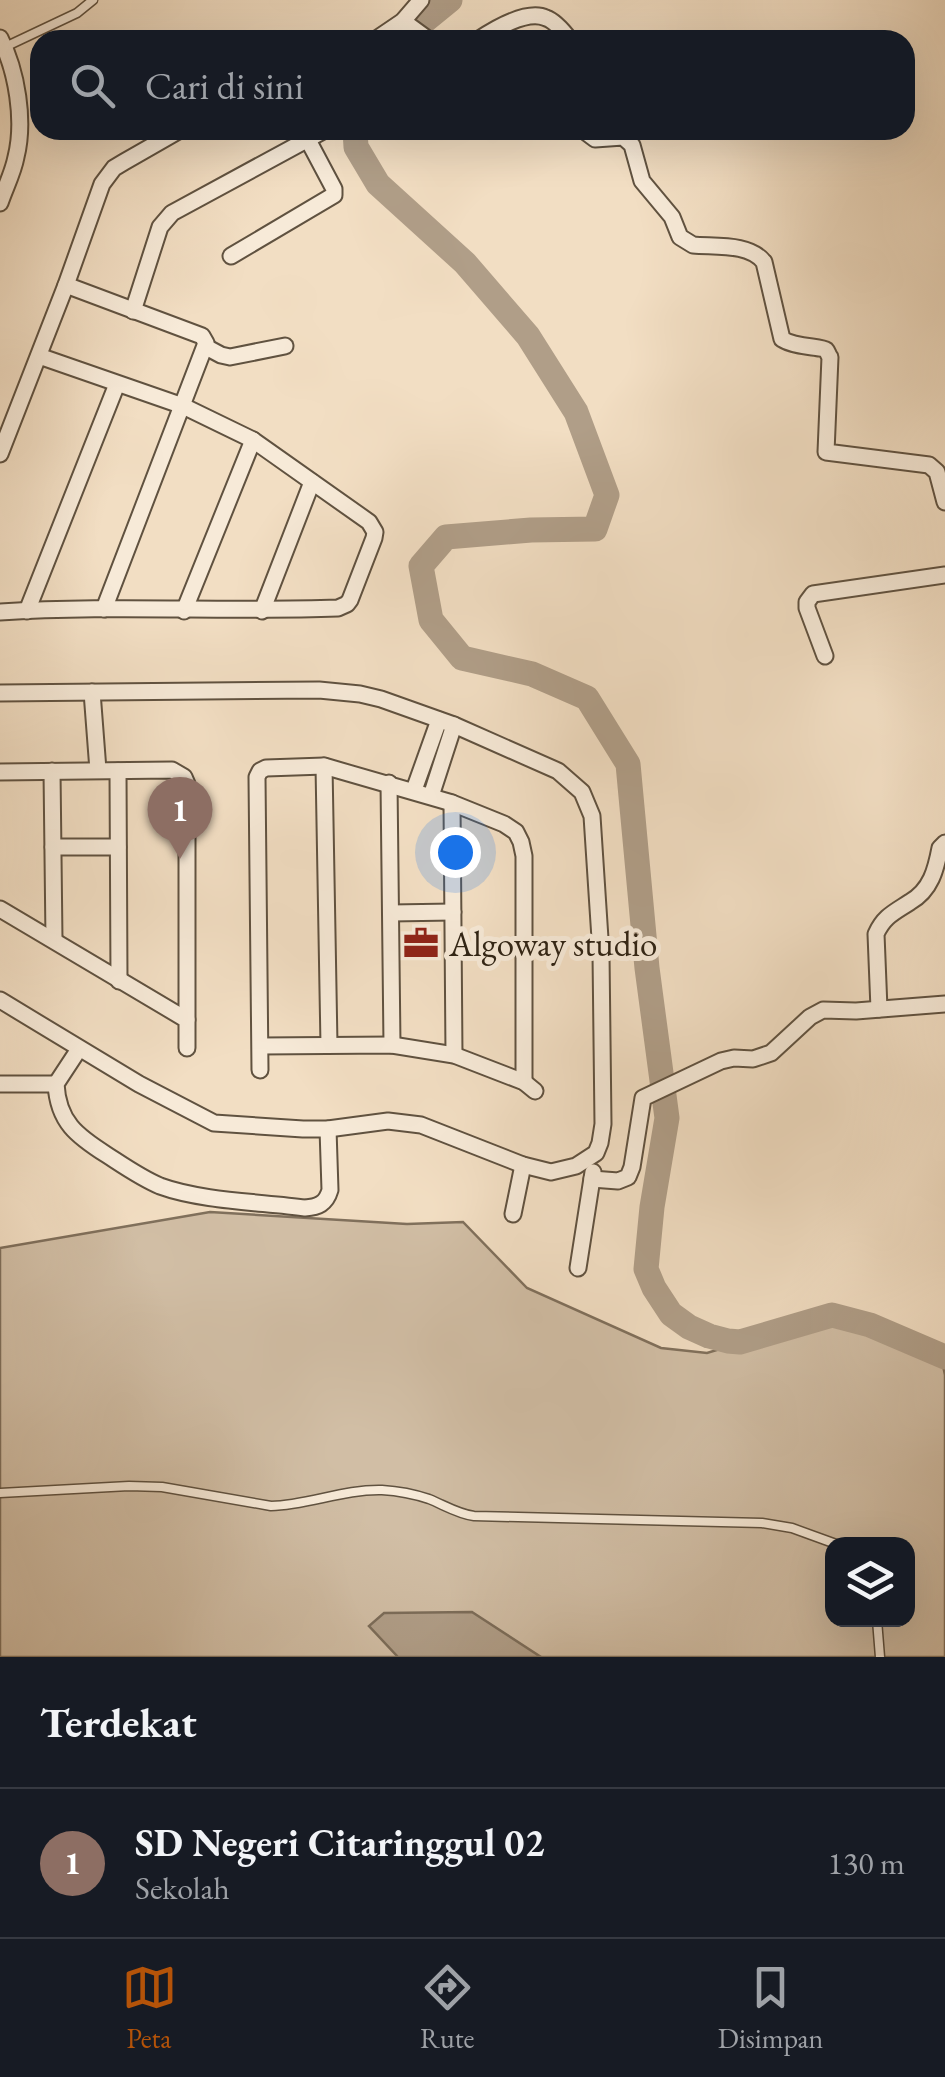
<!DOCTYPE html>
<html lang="id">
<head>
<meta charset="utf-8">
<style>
	body { margin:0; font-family:"EB Garamond",serif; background:#20242c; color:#f1f3f6 }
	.controls { position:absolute; right:30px; bottom:30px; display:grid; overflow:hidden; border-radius:20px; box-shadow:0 10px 40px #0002 }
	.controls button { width:90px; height:90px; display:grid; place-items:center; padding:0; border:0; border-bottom:2px solid #363941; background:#171b24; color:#f1f3f6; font:50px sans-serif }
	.you { position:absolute; left:455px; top:852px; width:35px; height:35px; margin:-25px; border:8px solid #fff; border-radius:50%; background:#1a73e8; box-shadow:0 0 0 15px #1a73e833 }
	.badge { display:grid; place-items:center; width:65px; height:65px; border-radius:50%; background:#b45309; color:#fff; font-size:32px; font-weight:700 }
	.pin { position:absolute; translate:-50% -82px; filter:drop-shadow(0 2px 5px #0008) }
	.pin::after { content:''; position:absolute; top:52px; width:35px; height:30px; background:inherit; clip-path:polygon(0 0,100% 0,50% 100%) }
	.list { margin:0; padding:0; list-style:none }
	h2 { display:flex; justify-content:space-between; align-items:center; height:130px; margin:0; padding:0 40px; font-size:42px }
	h2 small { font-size:32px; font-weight:400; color:#9ea1a6 }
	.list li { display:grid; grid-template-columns:65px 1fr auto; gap:30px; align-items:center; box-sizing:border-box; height:150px; padding:0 40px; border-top:2px solid #363941 }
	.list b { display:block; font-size:38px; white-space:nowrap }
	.list p { margin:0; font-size:32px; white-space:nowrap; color:#9ea1a6 }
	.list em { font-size:32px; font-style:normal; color:#9ea1a6 }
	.icon { flex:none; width:55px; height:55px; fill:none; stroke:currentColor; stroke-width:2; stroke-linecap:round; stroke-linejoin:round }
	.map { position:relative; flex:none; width:945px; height:1657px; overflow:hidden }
	.search { position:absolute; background:#171b24; box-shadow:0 10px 40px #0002; left:30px; right:30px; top:30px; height:110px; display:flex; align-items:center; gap:25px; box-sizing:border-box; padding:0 35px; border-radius:30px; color:#9ea1a6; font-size:38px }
	.sheet { height:280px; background:#171b24 }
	nav { display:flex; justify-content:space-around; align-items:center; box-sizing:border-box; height:140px; border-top:2px solid #363941; background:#171b24; font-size:28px; color:#9ea1a6 }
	nav a { display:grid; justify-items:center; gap:5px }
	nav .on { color:#b45309 }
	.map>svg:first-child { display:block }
</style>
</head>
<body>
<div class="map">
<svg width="945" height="1657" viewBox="0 0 945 1657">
	<rect width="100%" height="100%" fill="#f2dec3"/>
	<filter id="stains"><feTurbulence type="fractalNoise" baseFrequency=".002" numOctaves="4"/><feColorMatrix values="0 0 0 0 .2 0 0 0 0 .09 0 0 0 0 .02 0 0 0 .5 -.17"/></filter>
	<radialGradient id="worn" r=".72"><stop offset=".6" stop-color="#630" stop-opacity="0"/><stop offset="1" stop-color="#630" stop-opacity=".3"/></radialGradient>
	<!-- green -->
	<path fill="#d1bea5" stroke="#80705c" stroke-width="2.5" fill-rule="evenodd" d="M210,1212l197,12 56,-2 64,66 134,60 46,5 125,-38 38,10 71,31 4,19v282h-945v-409zM832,1544h76v76h-76z"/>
	<!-- water -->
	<polygon fill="#b09e88" stroke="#7c6d5a" stroke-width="2.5" points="472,1612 541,1657 398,1657 369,1626 384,1613"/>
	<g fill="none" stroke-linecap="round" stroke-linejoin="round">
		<!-- river -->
		<g stroke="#b09e88" stroke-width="25">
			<polyline points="401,40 450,0"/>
			<polyline points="355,130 356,147 378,184 465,263 528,336 576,412 607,495 595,529 531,530 446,537 421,566 431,620 462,658 532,674 587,698 628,764 647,968 667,1118 652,1207 646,1269 654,1288 671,1314 689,1327 709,1336 728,1341 740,1342 832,1315 870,1325 945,1357"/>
		</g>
		<defs>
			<g id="lane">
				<polyline points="5,47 77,13 93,0"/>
				<path d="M0,1493l129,-7 33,1 109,19c37,-1 73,-17 111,-16 16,1 32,4 47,9 15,6 29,15 45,17l288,7 30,5 44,16"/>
				<polyline points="877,1620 880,1657"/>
			</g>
			<g id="street">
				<polyline points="403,21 429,40"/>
				<path d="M0,38c17,33 25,83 16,119 -3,16 -11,31 -16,46"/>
				<polyline points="375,40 403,21 421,0"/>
				<path d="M478,40c15,-10 49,-31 68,-22 9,3 18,14 24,22"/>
				<path d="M583,130l12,9 28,-2 9,8 10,36 30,36 8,20 13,8c23,2 56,-2 71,17l18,77c14,9 39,7 44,11 2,2 2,5 4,7l-4,95 103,13 8,7 8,30"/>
				<polyline points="231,256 334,195 334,189 308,140"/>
				<polyline points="66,285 202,336 206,343 104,609"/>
				<polyline points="133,311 160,227 172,213 325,130"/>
				<polyline points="206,347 221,355 230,357 285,346"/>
				<polyline points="0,454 66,285 102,184 114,168 124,162 180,130"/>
				<polyline points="27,611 117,384"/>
				<polyline points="184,611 253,440"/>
				<polyline points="262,611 312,482"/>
				<path d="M0,612c112,-7 225,0 338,-4l9,-4 3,-4 24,-62 1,-6 -6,-10 -116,-82 -70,-34 -144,-50"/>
				<polyline points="825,656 807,608 807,602 813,594 945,575"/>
				<polyline points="92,692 98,770"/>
				<polyline points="0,693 319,690 360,694 381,699 454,725 558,771 582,792 592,816 601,954 603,1124 600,1143 596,1153 576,1166 551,1172 523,1165 421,1125 388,1121 328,1129 303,1129 214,1123 139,1084 0,1000"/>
				<polyline points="324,766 329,1045"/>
				<polyline points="52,771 54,940"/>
				<polyline points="118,771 119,981"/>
				<polyline points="0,772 172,770 184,777 187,784 187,1020"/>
				<polyline points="389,783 392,1045"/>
				<polyline points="414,790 439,720"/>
				<polyline points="431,796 454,725"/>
				<polyline points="452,803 454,1055"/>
				<polyline points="53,847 118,847"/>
				<polyline points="0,909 187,1020 187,1048"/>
				<polyline points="391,913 453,912"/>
				<path d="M879,1009l-3,-75c8,-18 19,-22 34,-32 21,-12 26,-33 30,-54l5,-5"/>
				<polyline points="261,1046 392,1045 454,1055 524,1082 535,1091"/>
				<path d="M79,1049l-23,35c2,38 21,52 51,71 17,11 34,23 53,31 41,15 100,16 145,22 13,-1 21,-4 25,-18l-2,-61"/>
				<polyline points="260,1070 257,777 260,771 266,768 324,766 452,803 504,824 516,832 521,842 524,856 524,1082"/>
				<polyline points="0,1084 56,1084"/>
				<polyline points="592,1179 618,1181 628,1177 632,1167 643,1098 721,1061 734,1058 753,1059 771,1053 810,1017 823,1010 856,1011 945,1004"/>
				<polyline points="513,1214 523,1165"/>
				<polyline points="578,1268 593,1172"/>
			</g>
		</defs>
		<!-- lane casing -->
		<use href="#lane" stroke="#605240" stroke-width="11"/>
		<!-- street casing -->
		<use href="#street" stroke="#605240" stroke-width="19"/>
		<!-- lane -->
		<use href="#lane" stroke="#f7ead8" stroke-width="8"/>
		<!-- street -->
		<use href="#street" stroke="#f7ead8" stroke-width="15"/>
	</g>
	<!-- icons -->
	<defs>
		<symbol id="office-bare" viewBox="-9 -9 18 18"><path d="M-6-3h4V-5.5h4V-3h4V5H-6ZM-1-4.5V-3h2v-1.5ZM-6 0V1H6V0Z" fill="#8f2418" stroke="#f7ead8" stroke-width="2.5" paint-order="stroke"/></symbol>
	</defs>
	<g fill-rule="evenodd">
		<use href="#office-bare" x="396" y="918" width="50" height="50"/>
	</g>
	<g text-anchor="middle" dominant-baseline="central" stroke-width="10" stroke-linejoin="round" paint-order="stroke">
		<!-- poi labels -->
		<g font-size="35" fill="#2f2314" stroke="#f7ead8" text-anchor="start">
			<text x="449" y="943">Algoway studio</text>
		</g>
	</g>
	<rect width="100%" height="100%" filter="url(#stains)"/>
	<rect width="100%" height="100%" fill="url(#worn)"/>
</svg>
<div class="controls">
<button><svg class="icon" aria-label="layers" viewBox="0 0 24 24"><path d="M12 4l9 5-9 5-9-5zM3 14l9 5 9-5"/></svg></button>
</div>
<div class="you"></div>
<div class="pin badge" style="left:180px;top:859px;background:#8d6e63">1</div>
<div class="search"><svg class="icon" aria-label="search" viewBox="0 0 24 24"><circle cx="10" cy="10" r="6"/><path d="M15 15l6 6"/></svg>Cari di sini</div>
</div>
<section class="sheet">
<h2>Terdekat<small></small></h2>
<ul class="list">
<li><span class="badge" style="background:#8d6e63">1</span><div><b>SD Negeri Citaringgul 02</b><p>Sekolah</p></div><em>130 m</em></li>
</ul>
</section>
<nav>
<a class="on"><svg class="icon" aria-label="map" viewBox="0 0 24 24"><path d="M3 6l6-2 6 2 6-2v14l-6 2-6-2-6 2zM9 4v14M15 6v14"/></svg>Peta</a>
<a><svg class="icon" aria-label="directions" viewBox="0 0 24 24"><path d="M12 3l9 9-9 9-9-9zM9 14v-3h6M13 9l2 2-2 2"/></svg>Rute</a>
<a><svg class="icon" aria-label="saved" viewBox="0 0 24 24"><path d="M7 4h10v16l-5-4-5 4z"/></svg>Disimpan</a>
</nav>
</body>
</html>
